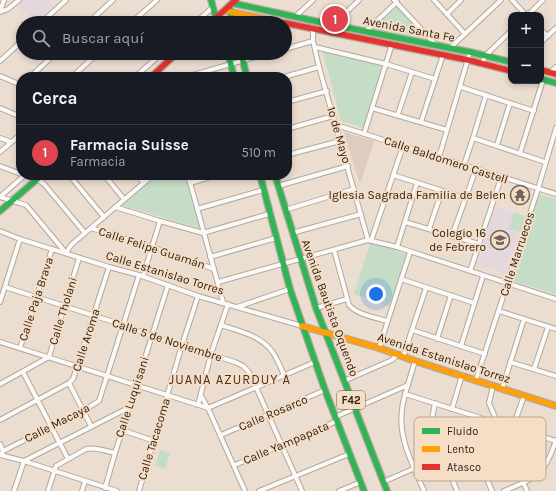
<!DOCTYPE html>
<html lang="es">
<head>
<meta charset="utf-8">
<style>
	body { margin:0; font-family:Karla,sans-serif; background:#20242c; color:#f1f3f6 }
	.controls { position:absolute; right:12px; top:12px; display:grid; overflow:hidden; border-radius:8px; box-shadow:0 2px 6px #0003 }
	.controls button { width:36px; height:36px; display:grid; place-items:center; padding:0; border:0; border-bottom:1px solid #363941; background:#171b24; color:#f1f3f6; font:20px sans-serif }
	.you { position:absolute; left:376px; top:294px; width:14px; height:14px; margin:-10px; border:3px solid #fff; border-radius:50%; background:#1a73e8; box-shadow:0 0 0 6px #1a73e833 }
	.badge { display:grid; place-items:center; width:26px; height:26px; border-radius:50%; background:#b6b3b0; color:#fff; font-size:13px; font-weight:700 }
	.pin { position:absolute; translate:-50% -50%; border:2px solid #fff; box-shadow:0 1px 4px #0006 }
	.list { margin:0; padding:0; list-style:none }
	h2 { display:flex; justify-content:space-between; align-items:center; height:52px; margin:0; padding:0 16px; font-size:17px }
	h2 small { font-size:13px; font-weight:400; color:#9ea1a6 }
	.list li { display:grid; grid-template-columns:26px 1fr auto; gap:12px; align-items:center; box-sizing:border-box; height:56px; padding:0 16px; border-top:1px solid #363941 }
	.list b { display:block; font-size:15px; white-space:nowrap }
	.list p { margin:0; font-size:13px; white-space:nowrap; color:#9ea1a6 }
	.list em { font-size:13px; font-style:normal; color:#9ea1a6 }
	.icon { flex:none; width:22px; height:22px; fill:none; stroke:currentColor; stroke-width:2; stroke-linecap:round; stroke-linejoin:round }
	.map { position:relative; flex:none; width:556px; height:491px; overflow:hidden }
	.search { position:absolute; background:#171b24; box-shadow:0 2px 6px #0003; left:16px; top:16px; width:276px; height:44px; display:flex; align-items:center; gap:10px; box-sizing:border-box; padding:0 14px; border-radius:22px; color:#9ea1a6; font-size:15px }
	.panel { position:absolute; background:#171b24; box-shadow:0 2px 6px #0003; left:16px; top:72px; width:276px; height:108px; border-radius:16px }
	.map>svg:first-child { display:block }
</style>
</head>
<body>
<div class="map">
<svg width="556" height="491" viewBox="0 0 556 491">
	<rect width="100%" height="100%" fill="#ebddd0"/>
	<!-- education -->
	<g fill="#e4d8dd">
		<polygon points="24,0 48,0 56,8 40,23 34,23 17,6"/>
		<polygon points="494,206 525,216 507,274 475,264"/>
	</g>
	<!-- medical -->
	<polygon fill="#decdbf" points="344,132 374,141 361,182 359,182"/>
	<!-- green -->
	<g fill="#c5ddc6">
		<polygon points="397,7 428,40 373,29"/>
		<polygon points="321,45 383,65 364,128 341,121"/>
		<polygon points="155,175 185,175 202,229 121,205"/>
		<polygon points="539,194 556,199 556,294 512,281"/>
		<polygon points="514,212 525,216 520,232 509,229"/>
		<polygon points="371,241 406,254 390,306 354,294"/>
		<polygon points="160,450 170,453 165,469 155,466"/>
	</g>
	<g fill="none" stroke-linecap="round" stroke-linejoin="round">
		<defs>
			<g id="street">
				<polyline points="394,0 436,45"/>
				<polyline points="434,0 465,34"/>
				<polyline points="512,0 526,15"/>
				<polyline points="0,11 4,0"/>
				<polyline points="0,12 8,9 19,0"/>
				<polyline points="447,14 461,0"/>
				<polyline points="528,15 543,0"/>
				<polyline points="295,17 313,0"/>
				<polyline points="41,23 66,0"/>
				<polyline points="88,23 113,0"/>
				<polyline points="131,23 157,0"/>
				<polyline points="195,23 213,7"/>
				<polyline points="333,25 359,0"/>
				<polyline points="313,29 313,41 319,67 368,240"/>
				<polyline points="541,30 548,36"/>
				<polyline points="366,31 397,2"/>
				<polyline points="541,42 556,28"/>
				<polyline points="315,47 386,64 435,79"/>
				<polyline points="450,48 501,0"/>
				<polyline points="285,49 313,41"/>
				<polyline points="0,61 23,40"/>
				<polyline points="482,64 485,56 511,31"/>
				<polyline points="550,73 556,67"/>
				<polyline points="0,76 21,85"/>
				<polyline points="30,77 56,53"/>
				<polyline points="72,77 98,53"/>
				<polyline points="135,77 162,53"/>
				<polyline points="186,77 269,53"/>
				<polyline points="284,77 319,67"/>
				<polyline points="461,87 534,111"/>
				<polyline points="287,102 327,91"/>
				<polyline points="0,108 21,117"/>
				<polyline points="372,108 447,130"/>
				<polyline points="398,114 412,72"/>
				<polyline points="421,122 443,55"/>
				<polyline points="336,125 556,194"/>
				<polyline points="287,129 333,116"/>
				<polyline points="364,134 392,44"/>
				<polyline points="0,138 11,142"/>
				<polyline points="473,138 486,95"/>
				<polyline points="497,145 510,103"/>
				<polyline points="0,152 21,134"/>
				<polyline points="520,153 543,80"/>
				<polyline points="287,155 340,141"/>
				<polyline points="439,157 470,52"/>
				<polyline points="464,165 473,138 545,162"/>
				<polyline points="0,166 21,174"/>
				<polyline points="24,175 37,179 44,184 85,233"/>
				<polyline points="69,175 104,217"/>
				<polyline points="104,175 124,199"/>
				<polyline points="137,175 144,183"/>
				<polyline points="188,175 223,302"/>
				<polyline points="393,175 465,198"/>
				<polyline points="190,183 217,175"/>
				<polyline points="278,186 348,166"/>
				<polyline points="0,197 26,205 66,253 71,245 153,175"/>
				<polyline points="0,197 25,175"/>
				<polyline points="115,207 160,221 203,233 269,214"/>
				<polyline points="197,209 263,190"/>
				<polyline points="285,210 354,189"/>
				<polyline points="405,222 479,244"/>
				<polyline points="91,228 152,247 214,269"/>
				<polyline points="429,229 442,191"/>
				<polyline points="0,231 20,239 109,267 139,275 198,296 302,326"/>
				<polyline points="292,233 361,214"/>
				<polyline points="452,236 476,169"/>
				<polyline points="371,241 403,146"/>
				<polyline points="397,247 417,183"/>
				<path d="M334,250l15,55c9,10 25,12 38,16"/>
				<polyline points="210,257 276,238"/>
				<polyline points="470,271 501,178"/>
				<polyline points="143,276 160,221"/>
				<polyline points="401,279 474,303"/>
				<polyline points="218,282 368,240 397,247 556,299"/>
				<polyline points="5,287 123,325 152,336 235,362 243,366 248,371 252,378 302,491"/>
				<polyline points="0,302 20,239"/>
				<polyline points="237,307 290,289"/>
				<polyline points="316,308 347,299"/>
				<polyline points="499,311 556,329"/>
				<path d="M221,325c18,6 38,10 50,25 6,7 9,17 13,25"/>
				<polyline points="412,330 485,354"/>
				<polyline points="437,339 451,295"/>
				<polyline points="0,342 208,408 315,362"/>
				<polyline points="461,346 483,276"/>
				<polyline points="20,348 52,249"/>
				<polyline points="379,348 410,252"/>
				<polyline points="403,357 426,288"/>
				<path d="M415,361c-4,14 -9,28 -12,42 -7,32 9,60 21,88"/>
				<polyline points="510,362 556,376"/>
				<polyline points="534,369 548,327"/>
				<polyline points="23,372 68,459"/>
				<polyline points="476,380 538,189 556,128"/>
				<polyline points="344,381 392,360 397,355"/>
				<polyline points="69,383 91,426"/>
				<polyline points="0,384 49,357 79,258"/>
				<polyline points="493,386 489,403 527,491"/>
				<polyline points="502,389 524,319"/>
				<polyline points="405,394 481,418"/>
				<polyline points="201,396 208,408 245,491"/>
				<polyline points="435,403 432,418 434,434 457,491"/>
				<polyline points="198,405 211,354 228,304"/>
				<polyline points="452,409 462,375"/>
				<polyline points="335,417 408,385"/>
				<polyline points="0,420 69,383 73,379 109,267"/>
				<polyline points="513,427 524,396"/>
				<polyline points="122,430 154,441"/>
				<polyline points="221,435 325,390"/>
				<polyline points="0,444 3,451 2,453"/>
				<polyline points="472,444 492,491"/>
				<polyline points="3,451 84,410 99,401 139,275"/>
				<polyline points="0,455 24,461 117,491"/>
				<polyline points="235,465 337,421"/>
				<polyline points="383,482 507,428 513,427 556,441"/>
				<polyline points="105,488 115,453 168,285"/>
				<polyline points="14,491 24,461 130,407"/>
				<path d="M48,491l8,-25 30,-17c10,-2 19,2 29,4"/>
				<polyline points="82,491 85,481"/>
				<polyline points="139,491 182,345 198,296"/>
				<polyline points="259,491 349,454"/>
				<polyline points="339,491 361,482"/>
				<path d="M504,491c33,-14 41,-16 52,-51"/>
			</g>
			<g id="fast">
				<polyline points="211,0 216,18"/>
				<polyline points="232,3 333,25 470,52 511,62"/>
				<polyline points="229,6 233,23"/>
				<polyline points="228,53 234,77"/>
				<polyline points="241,53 247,77"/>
				<polyline points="541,79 556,83"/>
				<polyline points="260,175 290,289 325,390 364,491"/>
				<polyline points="275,175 316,308 387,491"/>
				<polyline points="0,211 42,175"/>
			</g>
			<g id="slow">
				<polyline points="226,11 283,23"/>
				<polyline points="302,326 379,348 415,361 556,406"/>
			</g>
			<g id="jam">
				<polyline points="210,23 236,0"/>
				<polyline points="285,23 468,60 511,71"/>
				<polyline points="541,70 556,74"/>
				<polyline points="151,77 177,53"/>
			</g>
		</defs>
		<!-- street casing -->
		<use href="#street" stroke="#b2a89d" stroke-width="6"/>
		<!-- fast casing -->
		<use href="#fast" stroke="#b2a89d" stroke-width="8"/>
		<!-- slow casing -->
		<use href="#slow" stroke="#b2a89d" stroke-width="8"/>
		<!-- jam casing -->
		<use href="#jam" stroke="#b2a89d" stroke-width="8"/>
		<!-- street -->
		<use href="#street" stroke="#fcfaf8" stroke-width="4"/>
		<!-- fast -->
		<use href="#fast" stroke="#30b455" stroke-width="5.5"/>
		<!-- slow -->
		<use href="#slow" stroke="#ff9f0a" stroke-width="5.5"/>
		<!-- jam -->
		<use href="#jam" stroke="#e5322d" stroke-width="5.5"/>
	</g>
	<!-- icons -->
	<defs>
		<symbol id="temple-ring" viewBox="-11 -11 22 22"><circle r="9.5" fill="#f6ddc5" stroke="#6f645a" stroke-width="1.5"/><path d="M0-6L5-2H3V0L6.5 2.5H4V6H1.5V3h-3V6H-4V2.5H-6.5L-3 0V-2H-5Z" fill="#6f645a"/></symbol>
		<symbol id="school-ring" viewBox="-11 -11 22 22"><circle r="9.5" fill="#f6ddc5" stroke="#6f645a" stroke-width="1.5"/><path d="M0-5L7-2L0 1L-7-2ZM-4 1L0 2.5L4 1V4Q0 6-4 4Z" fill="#6f645a"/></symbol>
	</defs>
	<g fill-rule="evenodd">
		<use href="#temple-ring" x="509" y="184" width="22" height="22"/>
		<use href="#school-ring" x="489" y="229" width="22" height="22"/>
	</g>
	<g text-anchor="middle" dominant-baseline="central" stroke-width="4" stroke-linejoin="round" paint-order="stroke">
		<!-- shield labels -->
		<rect fill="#f6ddc5" stroke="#695b4d" stroke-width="1" x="337" y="391" width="28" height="18" rx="3"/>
		<g font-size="11" font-weight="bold" fill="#2c231a">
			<text x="351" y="400">F42</text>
		</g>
		<!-- street labels -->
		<g font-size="12" fill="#2c231a" stroke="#f6ddc5">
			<text transform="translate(409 29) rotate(11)">Avenida Santa Fe</text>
			<text transform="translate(339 135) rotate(74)">1º de Mayo</text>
			<text transform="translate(446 160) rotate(18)">Calle Baldomero Castell</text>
			<text transform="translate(152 248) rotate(18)">Calle Felipe Guamán</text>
			<text transform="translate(517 254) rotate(-72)">Calle Marruecos</text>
			<text transform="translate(165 273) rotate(17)">Calle Estanislao Torres</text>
			<text transform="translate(36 299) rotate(-72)">Calle Paja Brava</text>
			<text transform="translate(330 308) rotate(70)">Avenida Bautista Oquendo</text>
			<text transform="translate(63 311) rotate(-73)">Calle Tholani</text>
			<text transform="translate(86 340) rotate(-72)">Calle Aroma</text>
			<text transform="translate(167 340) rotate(18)">Calle 5 de Noviembre</text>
			<text transform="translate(444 358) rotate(18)">Avenida Estanislao Torrez</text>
			<text transform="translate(132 397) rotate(-72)">Calle Luquisani</text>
			<text transform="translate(273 413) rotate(-23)">Calle Rosarco</text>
			<text transform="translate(57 423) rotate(-27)">Calle Macaya</text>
			<text transform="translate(154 439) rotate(-73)">Calle Tacacoma</text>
			<text transform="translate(286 443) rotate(-23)">Calle Yampapata</text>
		</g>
		<!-- poi labels -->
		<g font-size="12" fill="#2c231a" stroke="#f6ddc5" text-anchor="end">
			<text x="506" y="195">Iglesia Sagrada Familia de Belen</text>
			<text x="486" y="233">Colegio 16<tspan x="486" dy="14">de Febrero</tspan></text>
		</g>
		<!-- neighbourhood labels -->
		<g font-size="13" letter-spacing="1" fill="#46331f" stroke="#f6ddc5">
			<text x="230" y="379">JUANA AZURDUY A</text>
		</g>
	</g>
	<!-- legend -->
	<rect x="414" y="417" width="132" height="64" rx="6" fill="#f6ddc5" stroke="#b9a592" stroke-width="1"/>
	<rect x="422" y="428" width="18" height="6" fill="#30b455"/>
	<rect x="422" y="446" width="18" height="6" fill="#ff9f0a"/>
	<rect x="422" y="464" width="18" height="6" fill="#e5322d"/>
	<g font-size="11" fill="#2c231a">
		<text x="447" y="435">Fluido</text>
		<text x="447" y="453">Lento</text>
		<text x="447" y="471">Atasco</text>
	</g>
</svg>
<div class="controls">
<button>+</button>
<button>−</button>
</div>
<div class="you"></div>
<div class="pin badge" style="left:335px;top:19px;background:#e0444e">1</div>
<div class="search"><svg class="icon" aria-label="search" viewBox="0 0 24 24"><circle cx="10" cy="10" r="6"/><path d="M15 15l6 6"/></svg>Buscar aquí</div>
<section class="panel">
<h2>Cerca<small></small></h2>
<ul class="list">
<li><span class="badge" style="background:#e0444e">1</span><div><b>Farmacia Suisse</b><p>Farmacia</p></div><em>510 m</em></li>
</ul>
</section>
</div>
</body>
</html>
